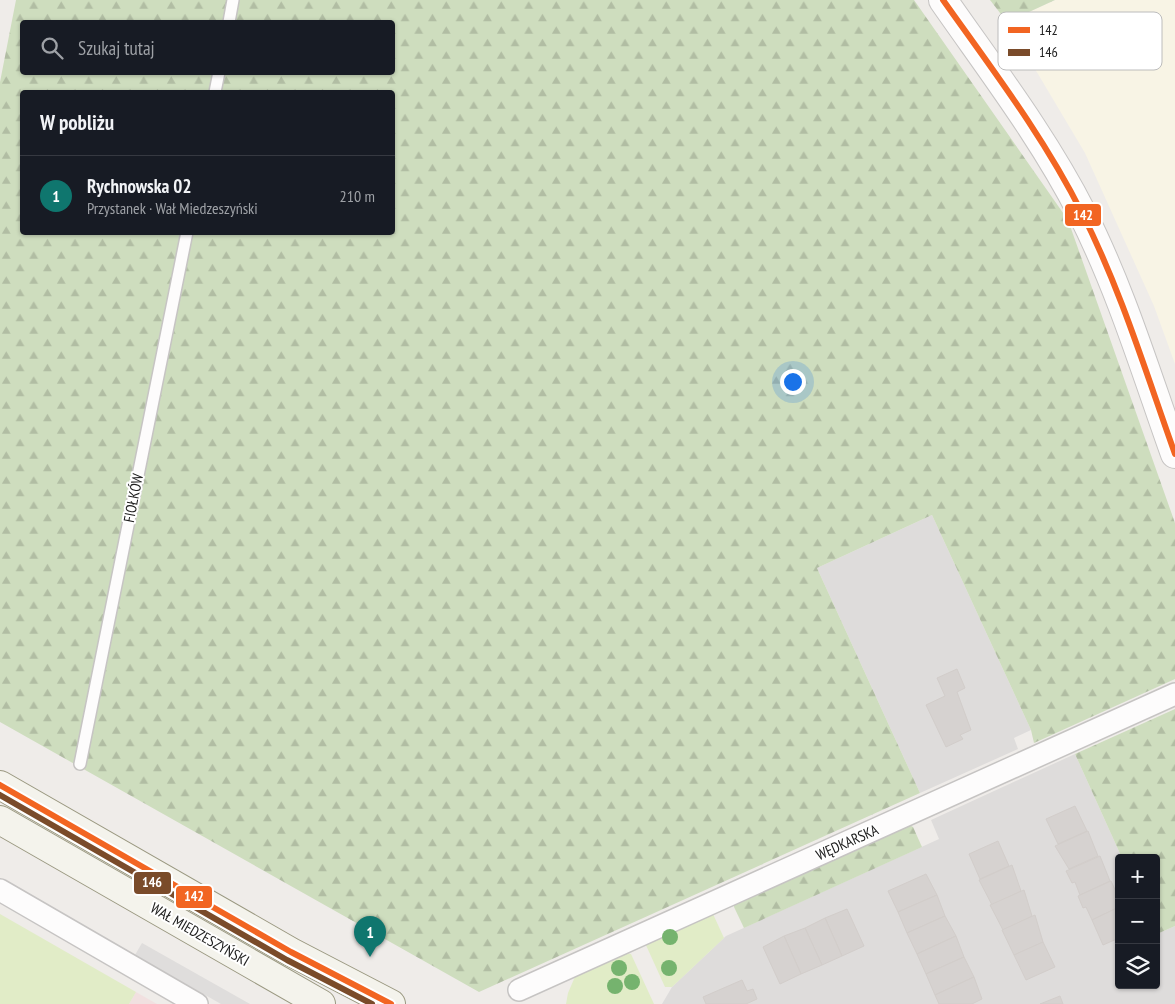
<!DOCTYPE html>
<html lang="pl">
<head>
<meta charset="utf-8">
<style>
	body { margin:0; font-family:"PT Sans Narrow",sans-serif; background:#20242c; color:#f1f3f6 }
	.controls { position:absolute; right:15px; bottom:15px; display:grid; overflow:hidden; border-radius:5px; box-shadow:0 1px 4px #0004 }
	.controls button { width:45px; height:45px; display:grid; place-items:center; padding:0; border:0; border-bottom:1px solid #363941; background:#171b24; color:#f1f3f6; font:25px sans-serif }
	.you { position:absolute; left:792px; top:381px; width:18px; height:18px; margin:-12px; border:4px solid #fff; border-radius:50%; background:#1a73e8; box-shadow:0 0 0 8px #1a73e833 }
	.badge { display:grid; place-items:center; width:32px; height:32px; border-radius:50%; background:#0f766e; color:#fff; font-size:16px; font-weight:700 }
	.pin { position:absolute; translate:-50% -41px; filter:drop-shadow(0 1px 2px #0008) }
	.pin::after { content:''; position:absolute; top:26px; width:18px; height:15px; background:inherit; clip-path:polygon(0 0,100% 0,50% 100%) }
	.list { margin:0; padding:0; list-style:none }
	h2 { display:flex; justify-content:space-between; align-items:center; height:65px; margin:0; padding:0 20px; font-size:21px }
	h2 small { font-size:16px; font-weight:400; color:#9ea1a6 }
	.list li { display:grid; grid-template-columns:32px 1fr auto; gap:15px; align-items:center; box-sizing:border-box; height:80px; padding:0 20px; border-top:1px solid #363941 }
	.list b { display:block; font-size:19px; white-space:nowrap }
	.list p { margin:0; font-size:16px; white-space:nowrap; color:#9ea1a6 }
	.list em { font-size:16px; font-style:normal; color:#9ea1a6 }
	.icon { flex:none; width:28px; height:28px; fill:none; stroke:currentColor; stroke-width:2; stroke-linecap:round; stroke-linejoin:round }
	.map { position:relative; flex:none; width:1175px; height:1004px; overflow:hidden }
	.search { position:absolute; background:#171b24; box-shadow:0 1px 4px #0004; left:20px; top:20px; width:375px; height:55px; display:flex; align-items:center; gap:12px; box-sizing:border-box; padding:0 18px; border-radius:5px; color:#9ea1a6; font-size:19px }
	.panel { position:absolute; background:#171b24; box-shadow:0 1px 4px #0004; left:20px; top:90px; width:375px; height:145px; border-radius:5px }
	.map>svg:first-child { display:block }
</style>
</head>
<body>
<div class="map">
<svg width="1175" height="1004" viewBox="0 0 1175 1004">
	<defs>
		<pattern id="forest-firs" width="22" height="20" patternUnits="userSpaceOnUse" patternTransform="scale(1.25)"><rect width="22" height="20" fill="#ceddbe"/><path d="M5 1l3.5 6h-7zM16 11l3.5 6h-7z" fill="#b1bda3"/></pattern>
	</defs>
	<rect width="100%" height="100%" fill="#efece9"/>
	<!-- residential -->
	<g fill="#dedcdb">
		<polygon points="932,515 1031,730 1014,738 1018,749 920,793 817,568"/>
		<polygon points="1075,754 1122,858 1119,858 1119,985 1156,985 1156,932 1157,934 1175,926 1175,1004 662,1004 672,987 726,936 939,839 931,820"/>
	</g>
	<!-- commercial -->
	<polygon fill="#f1e0e0" points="136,992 157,1004 129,1004"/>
	<!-- education -->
	<polygon fill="#f8f4e5" points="1055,0 1175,0 1175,364 1154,306 1085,153 1007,22"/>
	<!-- grass -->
	<g fill="#e1ecc7">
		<polygon points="0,914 136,992 129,1004 0,1004"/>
		<polygon points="713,914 724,938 672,987 665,987 645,943"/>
		<polygon points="621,952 631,954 654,1004 566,1004 568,993 577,972"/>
	</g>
	<!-- forest -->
	<g fill="url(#forest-firs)" fill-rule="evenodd">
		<path d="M16,0h898l154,220 107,303v156l-141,64 -3,-13 -99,-215 -115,53 103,225 -441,199 -479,-270v-640zM22,22h370v50h-370zM22,92h370v140h-370z"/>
		<polygon points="990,0 1055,0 1007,22"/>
		<polygon points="1175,709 1175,926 1157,934 1156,858 1122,858 1075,754"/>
		<polygon points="908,824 913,827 922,847 744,928 734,907 734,902"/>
	</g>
	<!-- parking -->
	<polygon fill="#dfdddc" points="142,943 250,1004 221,1004 135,955"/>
	<!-- building -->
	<g fill="#d6d2d0" stroke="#d2cdca">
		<polygon points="957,669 965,688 957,692 971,730 960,735 963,739 946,747 926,705 945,696 937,678"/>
		<polygon points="1075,806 1087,831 1058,844 1046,819"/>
		<polygon points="1088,831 1098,856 1069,869 1055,846"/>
		<polygon points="998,841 1009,866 980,879 969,854"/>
		<polygon points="1100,856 1110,881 1080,895 1075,882 1072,883 1066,871"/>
		<polygon points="1012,865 1021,891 992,905 979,880"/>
		<polygon points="926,874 937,895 898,912 888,891"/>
		<polygon points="1111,881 1118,896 1119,907 1092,920 1086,907 1083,908 1078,896"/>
		<polygon points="1024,890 1032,916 1003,930 990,905"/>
		<polygon points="937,895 945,916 907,933 898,912"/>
		<polygon points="1119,907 1119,938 1103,945 1092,920"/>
		<polygon points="847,909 864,946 842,956 825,918"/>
		<polygon points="1035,915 1043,942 1014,955 1002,930"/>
		<polygon points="945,916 956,936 917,954 907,933"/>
		<polygon points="825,918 842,956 822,965 805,928"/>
		<polygon points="805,928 822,965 801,974 784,936"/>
		<polygon points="784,936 801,974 780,984 763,947"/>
		<polygon points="956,936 964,957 926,974 917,954"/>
		<polygon points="1043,942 1055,967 1026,980 1014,955"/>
		<polygon points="964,957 974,977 935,995 926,974"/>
		<polygon points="974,977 982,999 972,1004 939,1004 935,995"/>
		<polygon points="742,980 747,991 753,989 757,999 746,1004 706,1004 703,997"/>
		<polygon points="1060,996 1063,1004 1040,1004"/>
	</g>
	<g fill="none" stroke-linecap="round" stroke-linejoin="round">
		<defs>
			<g id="service">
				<polyline points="229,22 233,0"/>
				<polyline points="215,92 219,72"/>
				<polyline points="80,764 187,232"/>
			</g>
			<g id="minor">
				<polyline points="0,890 197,1004"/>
				<polyline points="519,990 1175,694"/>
			</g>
			<path id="tertiary" d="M943,0c48,69 101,138 139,213 39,77 64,160 93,241"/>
			<g id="secondary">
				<polyline points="0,785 291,952 391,1004"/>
				<polyline points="0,820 321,1004"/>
			</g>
		</defs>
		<!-- service casing -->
		<use href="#service" stroke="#c6c4c3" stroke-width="14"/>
		<!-- minor casing -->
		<use href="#minor" stroke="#c6c4c3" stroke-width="24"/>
		<!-- tertiary casing -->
		<use href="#tertiary" stroke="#c6c4c3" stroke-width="30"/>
		<!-- secondary casing -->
		<use href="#secondary" stroke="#9a9880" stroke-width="30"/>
		<!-- service -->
		<use href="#service" stroke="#fdfcfc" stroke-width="11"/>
		<!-- minor -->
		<use href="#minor" stroke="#fdfcfc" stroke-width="21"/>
		<!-- tertiary -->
		<use href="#tertiary" stroke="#fdfcfc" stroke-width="28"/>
		<!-- secondary -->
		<use href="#secondary" stroke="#f4f3ec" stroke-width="28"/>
		<defs>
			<g id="bus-1">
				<path d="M943,0c49,69 101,137 139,213 39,77 64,160 93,241"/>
				<polyline points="0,785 291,952 391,1004"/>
			</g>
			<polyline id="bus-2" points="0,795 287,960 372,1004"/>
		</defs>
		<!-- bus-1 casing -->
		<use href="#bus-1" stroke="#fff" stroke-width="10"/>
		<!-- bus-2 casing -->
		<use href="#bus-2" stroke="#fff" stroke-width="10"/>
		<!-- bus-1 -->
		<use href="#bus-1" stroke="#f26522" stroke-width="6"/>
		<!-- bus-2 -->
		<use href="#bus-2" stroke="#7a4b2a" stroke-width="6"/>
	</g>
	<!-- trees -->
	<g fill="#75b36e">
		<circle cx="670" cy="937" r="8"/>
		<circle cx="619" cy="968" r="8"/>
		<circle cx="669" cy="968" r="8"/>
		<circle cx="632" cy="982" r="8"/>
		<circle cx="615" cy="986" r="8"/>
	</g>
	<g text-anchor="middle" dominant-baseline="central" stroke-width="4" stroke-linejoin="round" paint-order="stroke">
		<!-- street labels -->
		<g font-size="15" fill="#202020" stroke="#fff">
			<text transform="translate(133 498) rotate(-79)">FIOŁKÓW</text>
			<text transform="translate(847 842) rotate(-24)">WĘDKARSKA</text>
			<text transform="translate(200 934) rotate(30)">WAŁ MIEDZESZYŃSKI</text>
		</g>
	</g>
	<!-- legend -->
	<rect x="998" y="12" width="164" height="58" rx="8" fill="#fff" stroke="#bcbcbc" stroke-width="1"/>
	<rect x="1008" y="27" width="22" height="6" fill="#f26522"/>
	<rect x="1008" y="49" width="22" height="7" fill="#7a4b2a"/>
	<g font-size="14" fill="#202020">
		<text x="1039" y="35">142</text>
		<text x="1039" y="57">146</text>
	</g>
	<g stroke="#fff" stroke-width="2">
		<rect x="1064" y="203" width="38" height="24" rx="5" fill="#f26522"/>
		<rect x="133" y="871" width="39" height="24" rx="5" fill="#7a4b2a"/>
		<rect x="175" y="885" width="38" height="24" rx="5" fill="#f26522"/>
	</g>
	<g font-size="14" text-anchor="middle" font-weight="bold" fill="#fff">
		<text x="1083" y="220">142</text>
		<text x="152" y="887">146</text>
		<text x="194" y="901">142</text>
	</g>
</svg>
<div class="controls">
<button>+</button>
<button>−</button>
<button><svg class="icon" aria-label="layers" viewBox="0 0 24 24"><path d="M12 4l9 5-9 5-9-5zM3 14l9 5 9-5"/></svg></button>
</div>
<div class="you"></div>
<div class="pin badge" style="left:370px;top:957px">1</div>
<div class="search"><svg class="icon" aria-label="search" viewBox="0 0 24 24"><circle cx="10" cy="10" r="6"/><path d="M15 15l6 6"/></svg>Szukaj tutaj</div>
<section class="panel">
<h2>W pobliżu<small></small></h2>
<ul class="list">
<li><span class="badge">1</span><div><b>Rychnowska 02</b><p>Przystanek · Wał Miedzeszyński</p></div><em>210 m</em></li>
</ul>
</section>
</div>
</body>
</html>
